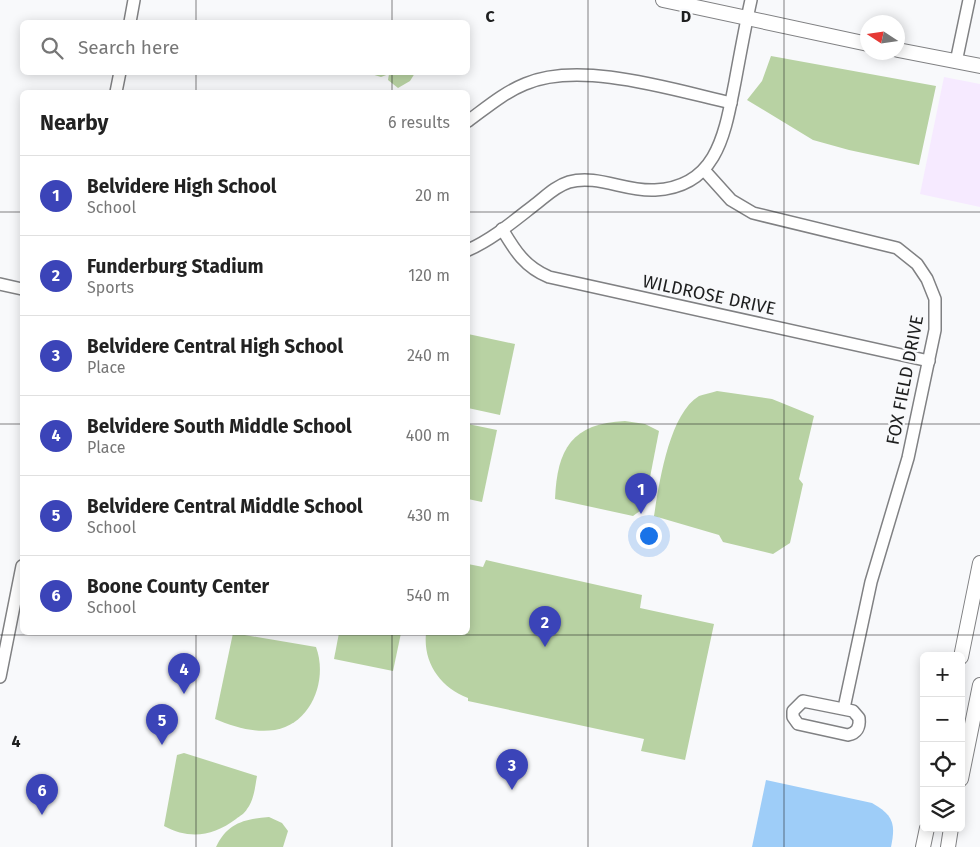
<!DOCTYPE html>
<html lang="en">
<head>
<meta charset="utf-8">
<style>
	body { margin:0; font-family:"Fira Sans",sans-serif; background:#f6f6f6; color:#222 }
	.controls { position:absolute; right:15px; bottom:15px; display:grid; overflow:hidden; border-radius:8px; box-shadow:0 2px 12px #0003 }
	.controls button { width:45px; height:45px; display:grid; place-items:center; padding:0; border:0; border-bottom:1px solid #e0e0e0; background:#fff; color:#222; font:25px sans-serif }
	.compass { position:absolute; left:860px; top:15px; width:45px; height:45px; border-radius:50%; background:#fff; box-shadow:0 2px 12px #0003; rotate:282deg }
	.you { position:absolute; left:648px; top:535px; width:18px; height:18px; margin:-12px; border:4px solid #fff; border-radius:50%; background:#1a73e8; box-shadow:0 0 0 8px #1a73e833 }
	.badge { display:grid; place-items:center; width:32px; height:32px; border-radius:50%; background:#3b44b8; color:#fff; font-size:16px; font-weight:700 }
	.pin { position:absolute; translate:-50% -41px; filter:drop-shadow(0 1px 2px #0008) }
	.pin::after { content:''; position:absolute; top:26px; width:18px; height:15px; background:inherit; clip-path:polygon(0 0,100% 0,50% 100%) }
	.list { margin:0; padding:0; list-style:none }
	h2 { display:flex; justify-content:space-between; align-items:center; height:65px; margin:0; padding:0 20px; font-size:21px }
	h2 small { font-size:16px; font-weight:400; color:#767676 }
	.list li { display:grid; grid-template-columns:32px 1fr auto; gap:15px; align-items:center; box-sizing:border-box; height:80px; padding:0 20px; border-top:1px solid #e0e0e0 }
	.list b { display:block; font-size:19px; white-space:nowrap }
	.list p { margin:0; font-size:16px; white-space:nowrap; color:#767676 }
	.list em { font-size:16px; font-style:normal; color:#767676 }
	.icon { flex:none; width:28px; height:28px; fill:none; stroke:currentColor; stroke-width:2; stroke-linecap:round; stroke-linejoin:round }
	.map { position:relative; flex:none; width:980px; height:847px; overflow:hidden }
	.search { position:absolute; background:#fff; box-shadow:0 2px 12px #0003; left:20px; top:20px; width:450px; height:55px; display:flex; align-items:center; gap:12px; box-sizing:border-box; padding:0 18px; border-radius:8px; color:#767676; font-size:19px }
	.panel { position:absolute; background:#fff; box-shadow:0 2px 12px #0003; left:20px; top:90px; width:450px; height:545px; border-radius:8px }
	.map>svg:first-child { display:block }
</style>
</head>
<body>
<div class="map">
<svg width="980" height="847" viewBox="0 0 980 847">
	<rect width="100%" height="100%" fill="#f8f9fb"/>
	<!-- medical -->
	<polygon fill="#f6eaff" points="944,77 980,84 980,207 920,194"/>
	<!-- green -->
	<g fill="#b8d2a3">
		<polygon points="771,56 936,86 919,165 849,150 813,140 747,100 762,81"/>
		<polygon points="368,73 415,73 410,81 398,88 388,80 389,74 381,77"/>
		<polygon points="468,334 515,344 500,415 468,408"/>
		<path d="M717,391l55,8 42,17 -15,63 4,5 -13,59 -17,11 -50,-12 -4,-7 -65,-19c5,-32 15,-102 45,-120 5,-2 13,-3 18,-5z"/>
		<path d="M625,421l20,3 14,7 -15,77 -11,8 -78,-17c2,-50 17,-76 70,-78z"/>
		<polygon points="468,424 497,430 482,502 468,499"/>
		<path d="M486,560l156,35 -2,13 74,16 -29,136 -44,-9 3,-12 -176,-38v-3c-28,-11 -45,-35 -42,-65l42,-1v-68l15,3z"/>
		<path d="M233,633l83,14c12,32 -4,76 -41,83 -21,3 -41,-3 -60,-11z"/>
		<polygon points="339,633 401,633 393,671 334,659"/>
		<path d="M184,753l73,23c-2,11 -3,24 -10,33 -2,4 -7,7 -11,10 -23,17 -46,21 -72,7l13,-71z"/>
		<path d="M269,817l13,6 6,8 -5,16h-67c11,-24 28,-28 53,-30z"/>
	</g>
	<!-- water -->
	<path fill="#9ecdf8" d="M766,780l106,23c21,12 24,20 19,44h-139z"/>
	<g fill="none" stroke-linecap="round" stroke-linejoin="round">
		<defs>
			<g id="minor">
				<polyline points="130,22 134,0"/>
				<polyline points="956,62 969,0"/>
				<polyline points="116,92 120,72"/>
				<path d="M468,121c18,-13 35,-28 57,-37 55,-24 149,6 206,19"/>
				<polyline points="704,170 731,200 753,213 897,248 917,264 927,279 935,299 935,330 908,458 871,582 844,708"/>
				<path d="M502,229c13,22 23,38 47,48l380,84"/>
				<path d="M468,250c25,-11 47,-30 69,-47 10,-8 19,-17 32,-21 28,-8 57,10 86,8 63,-3 70,-58 80,-108 5,-27 10,-55 16,-82"/>
				<polyline points="0,284 22,289"/>
				<polyline points="0,677 22,566"/>
				<path d="M803,701l50,10 6,7c1,9 -2,15 -11,17l-50,-11 -5,-7v-6z"/>
			</g>
			<g id="major">
				<polyline points="663,0 868,44"/>
				<polyline points="898,50 980,66"/>
				<polyline points="961,657 980,563"/>
				<polyline points="961,779 980,685"/>
				<polyline points="923,847 927,828"/>
				<polyline points="948,847 951,828"/>
			</g>
		</defs>
		<!-- minor casing -->
		<use href="#minor" stroke="#808183" stroke-width="14"/>
		<!-- major casing -->
		<use href="#major" stroke="#808183" stroke-width="16"/>
		<!-- minor -->
		<use href="#minor" stroke="#fff" stroke-width="11"/>
		<!-- major -->
		<use href="#major" stroke="#fff" stroke-width="14"/>
	</g>
	<!-- grid -->
	<path fill="none" stroke="#1e1f1f" stroke-width="1" stroke-opacity="0.55" d="M196,0v22M392,0v22M588,0v847M784,0v847M196,72v20M392,72v20M0,212h22M468,212h512M0,424h22M468,424h512M196,632v215M392,632v215M0,635h980"/>
	<g text-anchor="middle" dominant-baseline="central" stroke-width="4.5" stroke-linejoin="round" paint-order="stroke">
		<!-- street labels -->
		<g font-size="18" fill="#1e1f1f" stroke="#f8f9fb">
			<text transform="translate(709 295) rotate(12)">WILDROSE DRIVE</text>
			<text transform="translate(905 380) rotate(-79)">FOX FIELD DRIVE</text>
		</g>
	</g>
	<g font-size="16" text-anchor="middle" font-weight="bold" fill="#1e1f1f" stroke="#f8f9fb" stroke-width="4.5" stroke-linejoin="round" paint-order="stroke">
		<text x="490" y="22">C</text>
		<text x="686" y="22">D</text>
		<text x="16" y="747">4</text>
	</g>
</svg>
<div class="controls">
<button>+</button>
<button>−</button>
<button><svg class="icon" aria-label="locate" viewBox="0 0 24 24"><circle cx="12" cy="12" r="6"/><path d="M12 2v4M12 18v4M2 12h4M18 12h4"/></svg></button>
<button><svg class="icon" aria-label="layers" viewBox="0 0 24 24"><path d="M12 4l9 5-9 5-9-5zM3 14l9 5 9-5"/></svg></button>
</div>
<svg class="compass" viewBox="-18 -18 36 36"><path d="M0-13l5 13h-10z" fill="#e53935"/><path d="M0 13l5-13h-10z" fill="#767676"/></svg>
<div class="you"></div>
<div class="pin badge" style="left:641px;top:514px">1</div>
<div class="pin badge" style="left:545px;top:647px">2</div>
<div class="pin badge" style="left:512px;top:790px">3</div>
<div class="pin badge" style="left:184px;top:694px">4</div>
<div class="pin badge" style="left:162px;top:745px">5</div>
<div class="pin badge" style="left:42px;top:815px">6</div>
<div class="search"><svg class="icon" aria-label="search" viewBox="0 0 24 24"><circle cx="10" cy="10" r="6"/><path d="M15 15l6 6"/></svg>Search here</div>
<section class="panel">
<h2>Nearby<small>6 results</small></h2>
<ul class="list">
<li><span class="badge">1</span><div><b>Belvidere High School</b><p>School</p></div><em>20 m</em></li>
<li><span class="badge">2</span><div><b>Funderburg Stadium</b><p>Sports</p></div><em>120 m</em></li>
<li><span class="badge">3</span><div><b>Belvidere Central High School</b><p>Place</p></div><em>240 m</em></li>
<li><span class="badge">4</span><div><b>Belvidere South Middle School</b><p>Place</p></div><em>400 m</em></li>
<li><span class="badge">5</span><div><b>Belvidere Central Middle School</b><p>School</p></div><em>430 m</em></li>
<li><span class="badge">6</span><div><b>Boone County Center</b><p>School</p></div><em>540 m</em></li>
</ul>
</section>
</div>
</body>
</html>
